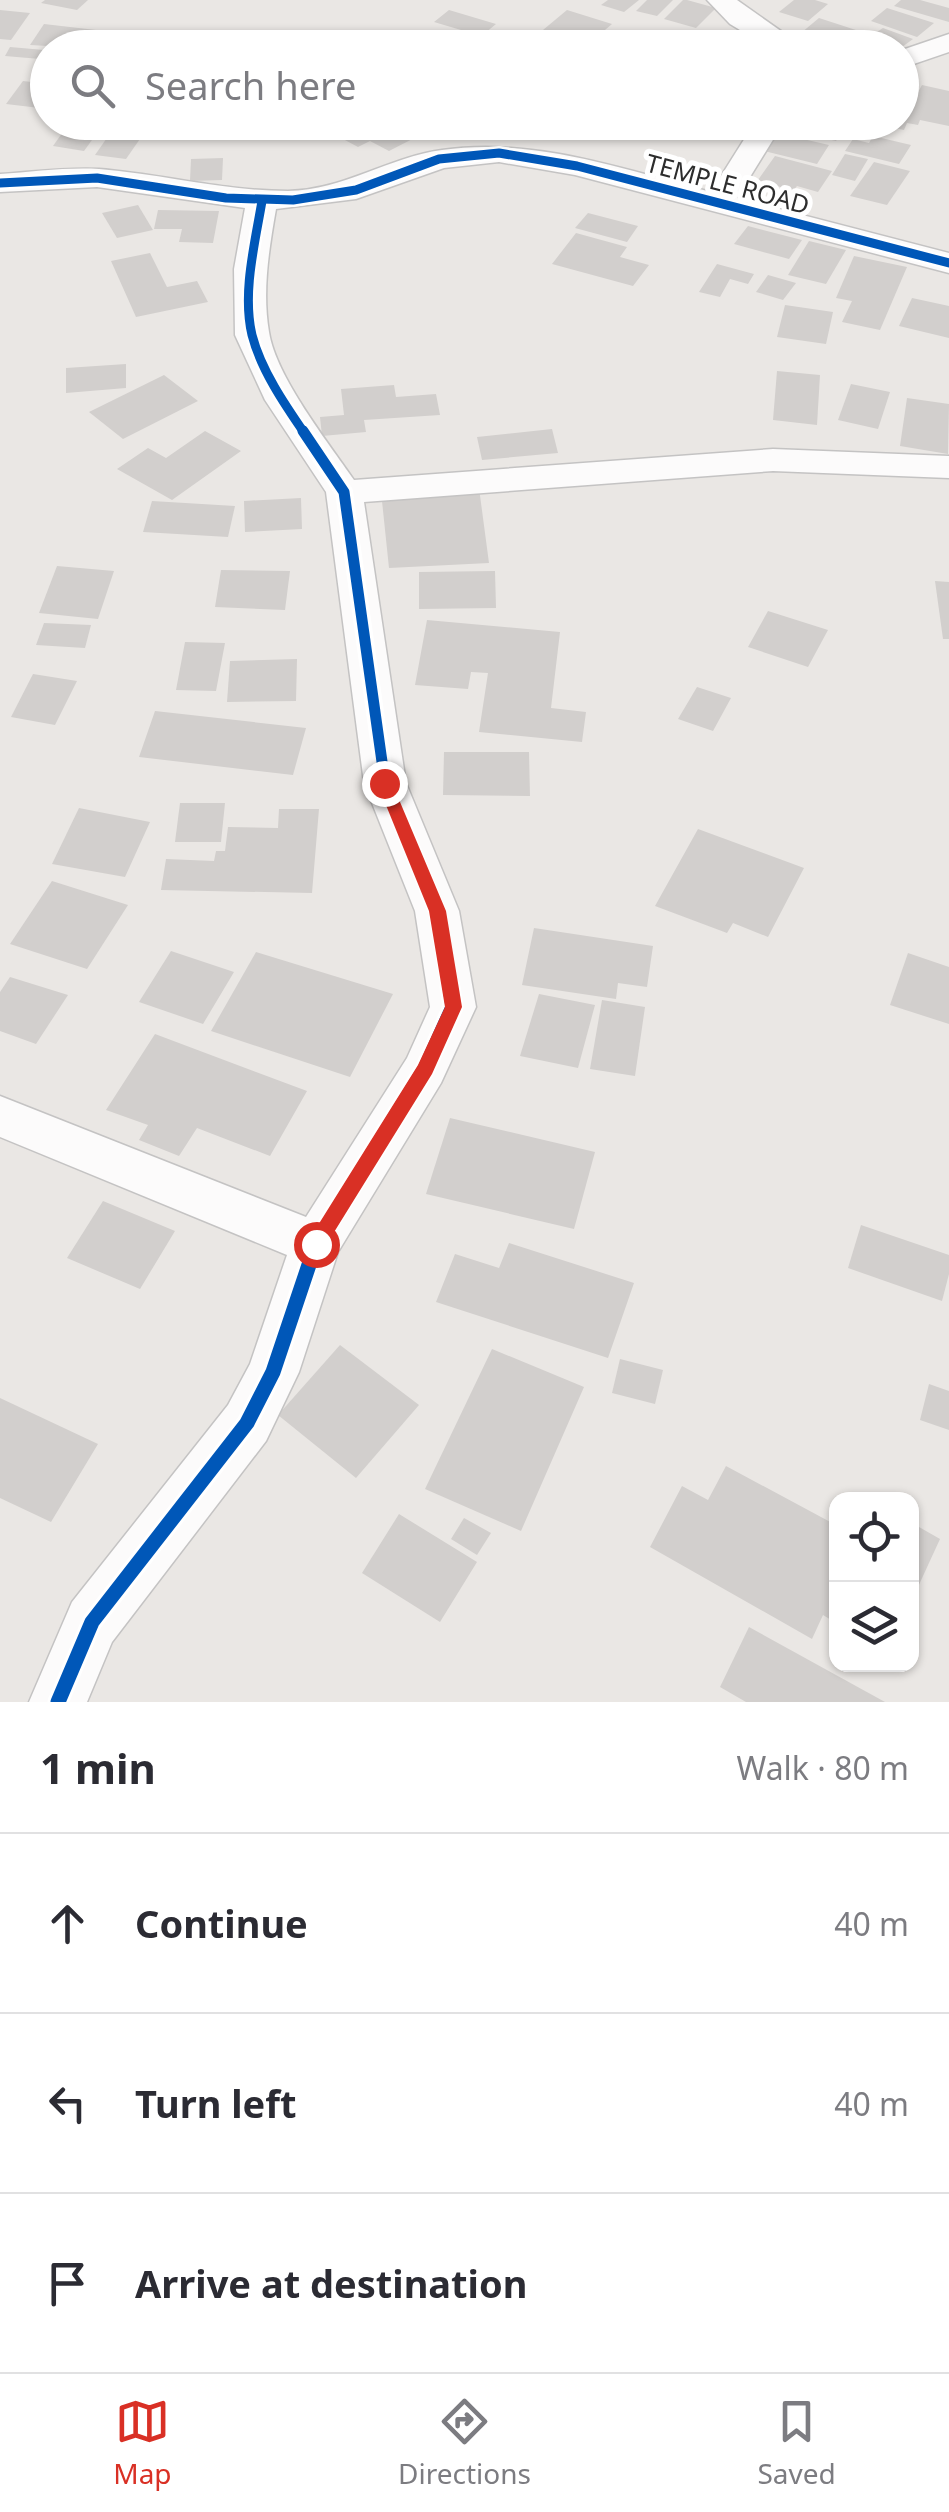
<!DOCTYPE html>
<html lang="en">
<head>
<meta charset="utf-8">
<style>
	body { margin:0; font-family:"Noto Sans",sans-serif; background:#f2f2f3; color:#2b2b33 }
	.controls { position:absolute; right:30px; bottom:30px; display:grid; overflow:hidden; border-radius:20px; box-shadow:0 2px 8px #0004 }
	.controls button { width:90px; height:90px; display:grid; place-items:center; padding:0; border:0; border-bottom:2px solid #e1e1e2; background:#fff; color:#2b2b33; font:50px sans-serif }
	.stop { position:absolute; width:30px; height:30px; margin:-22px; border:8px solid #d93025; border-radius:50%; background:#fff }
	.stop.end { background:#d93025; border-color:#fff; box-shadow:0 2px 10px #0008 }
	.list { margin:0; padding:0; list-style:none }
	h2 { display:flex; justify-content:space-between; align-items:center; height:130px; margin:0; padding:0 40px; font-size:42px }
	h2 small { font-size:32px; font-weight:400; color:#7c7c81 }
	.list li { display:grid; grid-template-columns:65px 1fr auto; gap:30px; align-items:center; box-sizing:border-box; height:180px; padding:0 40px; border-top:2px solid #e1e1e2 }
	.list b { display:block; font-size:38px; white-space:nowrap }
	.list em { font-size:32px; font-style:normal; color:#7c7c81 }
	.icon { flex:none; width:55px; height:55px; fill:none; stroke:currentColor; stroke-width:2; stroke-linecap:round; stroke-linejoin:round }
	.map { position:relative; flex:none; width:949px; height:1702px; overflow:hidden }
	.search { position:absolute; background:#fff; box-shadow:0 2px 8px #0004; left:30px; right:30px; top:30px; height:110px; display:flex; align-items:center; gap:25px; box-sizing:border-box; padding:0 35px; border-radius:55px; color:#7c7c81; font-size:38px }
	.sheet { height:670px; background:#fff }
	nav { display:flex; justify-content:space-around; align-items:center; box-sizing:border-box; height:140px; border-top:2px solid #e1e1e2; background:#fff; font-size:28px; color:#7c7c81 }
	nav a { display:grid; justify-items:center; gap:5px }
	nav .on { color:#d93025 }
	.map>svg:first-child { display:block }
</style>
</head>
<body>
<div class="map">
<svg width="949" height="1702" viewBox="0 0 949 1702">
	<rect width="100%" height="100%" fill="#eae7e4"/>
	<!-- building -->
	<g fill="#d2cfcd">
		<polygon points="45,0 88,0 77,10 41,3"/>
		<polygon points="608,0 639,0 624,12 601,5"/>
		<polygon points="647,0 673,0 657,16 636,11"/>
		<polygon points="683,0 687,0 716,8 696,28 664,19"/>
		<polygon points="794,0 815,0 828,4 808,21 779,12"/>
		<polygon points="901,0 920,0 949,8 949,22 894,6"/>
		<polygon points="887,8 934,23 917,37 871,21"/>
		<polygon points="0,10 30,13 11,40 0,39"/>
		<polygon points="449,10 496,24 467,48 440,48 461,30 434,22"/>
		<polygon points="567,10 612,24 592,41 543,30"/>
		<polygon points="819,18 862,32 844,47 801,33"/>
		<polygon points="44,24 96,30 84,48 30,45"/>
		<polygon points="883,28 913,39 902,47 872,35"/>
		<polygon points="540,30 588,47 588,48 516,48"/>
		<polygon points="10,47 44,50 40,59 5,56"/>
		<polygon points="23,81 48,84 48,109 6,104"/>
		<polygon points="922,85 949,91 949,126 920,120 918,125 907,123 904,130 874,124 902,122 902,91 917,94"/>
		<polygon points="70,122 105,122 84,151 53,146"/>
		<polygon points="118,122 151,123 126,159 95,155"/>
		<polygon points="375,122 413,122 428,131 389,151 370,141 358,147 343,139"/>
		<polygon points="810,122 818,122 844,129 836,141 802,133"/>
		<polygon points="777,126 795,130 790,136 829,145 817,164 760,150"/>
		<polygon points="873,136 911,145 899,164 845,151 853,139 869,143"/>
		<polygon points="845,154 868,159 855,181 832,175"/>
		<polygon points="775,156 832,171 818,192 797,186 793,191 758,180"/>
		<polygon points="223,158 222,180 190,181 191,159"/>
		<polygon points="874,162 910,171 887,205 850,196"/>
		<polygon points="138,205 153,230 117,238 102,213"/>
		<polygon points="158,210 219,211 213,243 179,242 182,229 154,229"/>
		<polygon points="588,213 638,226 627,242 575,228"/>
		<polygon points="748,226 802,240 789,259 734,244"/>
		<polygon points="576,233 627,247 620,257 649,265 633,286 552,264"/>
		<polygon points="809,241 846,250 826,284 788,275"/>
		<polygon points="150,253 167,287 197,281 208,302 136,317 111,261"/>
		<polygon points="854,256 907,267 880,330 842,322 852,301 836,298"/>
		<polygon points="717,264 754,274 748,284 730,279 720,297 699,292"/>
		<polygon points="768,275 796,283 783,300 756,292"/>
		<polygon points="912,298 949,306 949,338 899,326"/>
		<polygon points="785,305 833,312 826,344 777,337"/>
		<polygon points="126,364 126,388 66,393 66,368"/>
		<polygon points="777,371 820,375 817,425 773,420"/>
		<polygon points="164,375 198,401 123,439 89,412"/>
		<polygon points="851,384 890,392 878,429 838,420"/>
		<polygon points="394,385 396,397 436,394 440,415 364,420 366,432 322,436 320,417 344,415 341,389"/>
		<polygon points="907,398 949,404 948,454 900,446"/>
		<polygon points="552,429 558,453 482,460 477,437"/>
		<polygon points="205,431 241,451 172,500 117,469 148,448 166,458"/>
		<polygon points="479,488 489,563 389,568 382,501 412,499 411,491"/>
		<polygon points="301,498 302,529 245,532 244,501"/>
		<polygon points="152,501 235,506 228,537 143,532"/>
		<polygon points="57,566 114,571 98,619 39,613"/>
		<polygon points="221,570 290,571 285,610 215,607"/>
		<polygon points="495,571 496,608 419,609 419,572"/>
		<polygon points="935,581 949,582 949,639 943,639"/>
		<polygon points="768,611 828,630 808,667 748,647"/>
		<polygon points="427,620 560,632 551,708 586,712 582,742 479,732 488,673 471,672 468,689 415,685"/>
		<polygon points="44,623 91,625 85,648 36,645"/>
		<polygon points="185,642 225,643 216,691 176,690"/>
		<polygon points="297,659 296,701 227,702 230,661"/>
		<polygon points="33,674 77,681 55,725 11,717"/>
		<polygon points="697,687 731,698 713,731 678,719"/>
		<polygon points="155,711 306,728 293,775 139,757"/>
		<polygon points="444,752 529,752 530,796 443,795"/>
		<polygon points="180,803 225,803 221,842 175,842"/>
		<polygon points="79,808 150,822 125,877 52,864"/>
		<polygon points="279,809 319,809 312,893 161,890 166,859 214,861 216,851 225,851 228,827 278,828"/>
		<polygon points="698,829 804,868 768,937 733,923 727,933 655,906"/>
		<polygon points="52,881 128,905 87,969 10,944"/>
		<polygon points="534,928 653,946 647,987 618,983 616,999 522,985"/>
		<polygon points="171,951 234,972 203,1024 139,1002"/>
		<polygon points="256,952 393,994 350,1077 211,1031"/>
		<polygon points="908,953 949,967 949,1024 890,1005"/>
		<polygon points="10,977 68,995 36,1044 0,1031 0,992"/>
		<polygon points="539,994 595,1005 578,1068 520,1056"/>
		<polygon points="602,1000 645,1007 635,1076 590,1069"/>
		<polygon points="155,1034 307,1091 270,1156 197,1128 179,1156 139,1140 148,1125 106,1110"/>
		<polygon points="450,1118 595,1152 574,1229 426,1194"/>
		<polygon points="103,1201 175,1231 140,1289 67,1258"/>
		<polygon points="861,1225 949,1255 949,1274 942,1301 848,1268"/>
		<polygon points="509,1243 634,1283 608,1358 436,1302 455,1254 499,1268"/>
		<polygon points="340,1345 419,1405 356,1478 278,1415"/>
		<polygon points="492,1349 584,1387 521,1531 425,1489"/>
		<polygon points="620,1359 663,1370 655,1404 612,1393"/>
		<polygon points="929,1384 949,1391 949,1430 920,1420"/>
		<polygon points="0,1398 98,1444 51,1522 0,1498"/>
		<polygon points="726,1466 834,1524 836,1520 836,1623 823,1615 812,1639 650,1547 682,1486 708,1500"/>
		<polygon points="399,1514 477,1562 440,1622 362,1573"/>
		<polygon points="464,1518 491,1533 477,1555 451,1539"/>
		<polygon points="912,1523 940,1539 912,1600"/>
		<polygon points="749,1627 885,1702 746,1702 720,1687"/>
	</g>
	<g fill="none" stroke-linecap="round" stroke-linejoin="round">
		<defs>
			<g id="street">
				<polygon points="707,0 737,0 805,48 770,48 730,24"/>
				<polygon points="949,34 949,52 902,68 902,50"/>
				<path d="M755,122h29l-47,76 212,55v20l-374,-98 -76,-13 -55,6 -88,31 -80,10c-7,40 -14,82 -7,123 7,45 59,110 85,148l419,-31 176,7v22l-176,-7 -409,31 42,281 53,128 17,96 -35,76 -103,169 -39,120 -33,69 -154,201 -25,60h-58l43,-100 156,-197 22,-41 37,-109 -287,-118v-41l306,121 101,-159 23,-51 -15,-96 -51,-128 -38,-291 -61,-92 -30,-65 -1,-66 11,-61 -148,-21 -97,5v-18c32,-2 67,-7 99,-5 64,5 125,22 189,22 56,-1 101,-34 154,-41 91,-13 181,19 269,42z"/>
			</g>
		</defs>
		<!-- street casing -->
		<use href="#street" stroke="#c4c3c3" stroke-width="3"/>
		<!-- street -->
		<use href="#street" fill="#fcfbfb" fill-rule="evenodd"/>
		<defs>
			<g id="cycleway-far2">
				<polyline points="0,183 97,178 226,198 293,200 356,190 439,159 499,153 577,166 949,263"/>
				<path d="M262,201c-7,42 -20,92 -10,134 9,35 33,70 53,99"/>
			</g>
			<polyline id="cycleway-far1" points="303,431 344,492 385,783 437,911 450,989"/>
			<polyline id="cycleway" points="58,1702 92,1622 247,1423 273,1372 316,1244 425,1069 453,1007 450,987"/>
		</defs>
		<!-- cycleway-far2 casing -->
		<use href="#cycleway-far2" stroke="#fff" stroke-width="14"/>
		<!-- cycleway-far1 casing -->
		<use href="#cycleway-far1" stroke="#fff" stroke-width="18"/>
		<!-- cycleway casing -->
		<use href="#cycleway" stroke="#fff" stroke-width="21"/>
		<!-- cycleway-far2 -->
		<use href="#cycleway-far2" stroke="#0057b8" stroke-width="9"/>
		<!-- cycleway-far1 -->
		<use href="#cycleway-far1" stroke="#0057b8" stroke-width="11"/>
		<!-- cycleway -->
		<use href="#cycleway" stroke="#0057b8" stroke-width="15"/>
	</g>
	<!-- route -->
	<polygon fill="#d93025" points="384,777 392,783 446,911 462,1007 432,1074 323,1250 316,1252 310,1250 310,1238 418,1065 445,1007 429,911 377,783"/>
	<g text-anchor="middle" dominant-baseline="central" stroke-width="10" stroke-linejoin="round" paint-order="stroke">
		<!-- far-street labels -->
		<g font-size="25" fill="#2d2d2d" stroke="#fff">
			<text transform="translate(728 183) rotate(15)">TEMPLE ROAD</text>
		</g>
	</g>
</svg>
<div class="controls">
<button><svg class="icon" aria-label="locate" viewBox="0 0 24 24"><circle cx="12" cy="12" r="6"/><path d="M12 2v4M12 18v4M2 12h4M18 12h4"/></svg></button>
<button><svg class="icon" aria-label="layers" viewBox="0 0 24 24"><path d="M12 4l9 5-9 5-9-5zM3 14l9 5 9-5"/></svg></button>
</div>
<div class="stop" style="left:316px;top:1244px"></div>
<div class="stop end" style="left:384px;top:783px"></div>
<div class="search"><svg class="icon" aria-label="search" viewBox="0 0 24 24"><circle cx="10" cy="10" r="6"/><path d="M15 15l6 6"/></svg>Search here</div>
</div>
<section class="sheet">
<h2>1 min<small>Walk · 80 m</small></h2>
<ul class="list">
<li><svg class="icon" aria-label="ahead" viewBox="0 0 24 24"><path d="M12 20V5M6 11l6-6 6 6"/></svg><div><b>Continue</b></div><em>40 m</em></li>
<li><svg class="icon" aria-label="left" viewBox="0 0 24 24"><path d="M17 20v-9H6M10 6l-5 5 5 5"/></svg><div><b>Turn left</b></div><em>40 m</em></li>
<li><svg class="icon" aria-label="arrive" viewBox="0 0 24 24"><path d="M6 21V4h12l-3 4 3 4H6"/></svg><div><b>Arrive at destination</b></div></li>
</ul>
</section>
<nav>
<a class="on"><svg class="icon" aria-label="map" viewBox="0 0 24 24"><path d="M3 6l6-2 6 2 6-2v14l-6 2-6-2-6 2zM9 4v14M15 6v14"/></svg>Map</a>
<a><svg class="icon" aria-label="directions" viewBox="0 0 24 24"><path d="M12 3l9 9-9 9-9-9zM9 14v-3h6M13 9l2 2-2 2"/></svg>Directions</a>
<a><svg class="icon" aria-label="saved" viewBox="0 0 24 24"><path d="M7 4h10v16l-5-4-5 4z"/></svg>Saved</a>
</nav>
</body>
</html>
